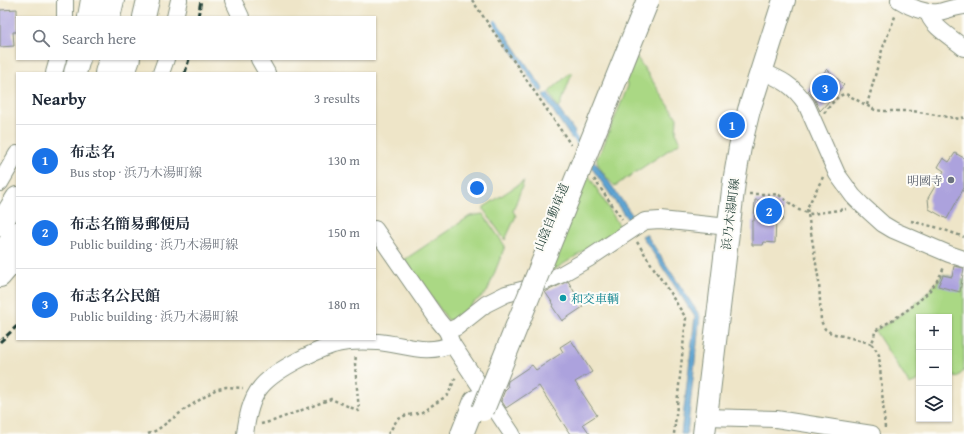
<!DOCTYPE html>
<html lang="en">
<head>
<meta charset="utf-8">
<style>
	body { margin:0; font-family:"Gentium Book Plus","Noto Serif JP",serif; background:#f6f6f7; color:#1f2937 }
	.controls { position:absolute; right:12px; bottom:12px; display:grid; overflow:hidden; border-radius:0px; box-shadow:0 1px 3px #0004 }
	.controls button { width:36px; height:36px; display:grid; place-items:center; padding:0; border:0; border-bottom:1px solid #e0e1e3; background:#fff; color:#1f2937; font:20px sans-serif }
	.you { position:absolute; left:477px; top:188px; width:14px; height:14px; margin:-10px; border:3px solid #fff; border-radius:50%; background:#1a73e8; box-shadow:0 0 0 6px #1a73e833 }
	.badge { display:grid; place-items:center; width:26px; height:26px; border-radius:50%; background:#1a73e8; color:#fff; font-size:13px; font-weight:700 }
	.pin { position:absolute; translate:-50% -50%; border:2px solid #fff; box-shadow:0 1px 4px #0006 }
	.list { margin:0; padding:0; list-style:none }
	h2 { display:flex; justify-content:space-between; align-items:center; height:52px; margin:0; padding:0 16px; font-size:17px }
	h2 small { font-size:13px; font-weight:400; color:#747a83 }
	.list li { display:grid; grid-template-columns:26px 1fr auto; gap:12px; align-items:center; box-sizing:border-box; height:72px; padding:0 16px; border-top:1px solid #e0e1e3 }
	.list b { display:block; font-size:15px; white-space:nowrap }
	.list p { margin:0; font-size:13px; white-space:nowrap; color:#747a83 }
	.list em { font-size:13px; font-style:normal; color:#747a83 }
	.icon { flex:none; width:22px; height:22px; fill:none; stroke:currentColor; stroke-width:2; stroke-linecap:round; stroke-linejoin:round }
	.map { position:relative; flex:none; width:964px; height:434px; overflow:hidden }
	.search { position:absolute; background:#fff; box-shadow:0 1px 3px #0004; left:16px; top:16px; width:360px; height:44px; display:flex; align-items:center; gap:10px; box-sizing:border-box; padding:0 14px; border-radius:0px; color:#747a83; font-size:15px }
	.panel { position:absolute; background:#fff; box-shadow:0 1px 3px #0004; left:16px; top:72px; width:360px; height:268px; border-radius:0px }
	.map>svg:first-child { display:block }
</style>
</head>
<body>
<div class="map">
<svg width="964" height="434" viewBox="0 0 964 434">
	<rect width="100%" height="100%" fill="#fdfcf7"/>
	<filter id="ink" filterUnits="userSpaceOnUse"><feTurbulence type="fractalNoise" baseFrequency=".025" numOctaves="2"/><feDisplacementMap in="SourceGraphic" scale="8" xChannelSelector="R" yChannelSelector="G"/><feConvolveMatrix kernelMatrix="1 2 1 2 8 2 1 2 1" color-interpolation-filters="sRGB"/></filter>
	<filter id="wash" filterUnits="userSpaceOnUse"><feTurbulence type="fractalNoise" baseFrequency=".012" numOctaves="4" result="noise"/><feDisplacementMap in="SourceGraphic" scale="16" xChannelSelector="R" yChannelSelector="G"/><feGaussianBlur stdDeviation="0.9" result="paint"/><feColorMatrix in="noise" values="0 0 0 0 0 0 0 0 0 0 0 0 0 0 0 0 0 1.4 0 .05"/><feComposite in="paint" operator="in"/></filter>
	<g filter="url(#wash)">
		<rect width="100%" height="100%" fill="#eee5c8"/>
		<!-- green -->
		<g fill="#aad884" stroke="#648a5c">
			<path d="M636,56l41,62 -1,15 4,7 -1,3 -64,43c-5,-4 -20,-22 -18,-28 1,-3 4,-6 5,-9l26,-63 -3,-6z"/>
			<polygon points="571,72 572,73 560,107 559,108 549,92"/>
			<polygon points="587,173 619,225 618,229 554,270 548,268"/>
			<polygon points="524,181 513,211 516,216 505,240 484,210 484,207"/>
			<polygon points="483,214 505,246 487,292 456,317 452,320 448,320 404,260 470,216"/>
			<path d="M943,274l21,6v91l-8,7 -7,-9v-52h-30v62l-9,6 -35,-54c29,-18 47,-29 68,-57z"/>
		</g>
		<!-- water -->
		<g fill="#5ba2d1" stroke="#3d7082">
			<polygon points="503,30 544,90 540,92 499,32"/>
			<polygon points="547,93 575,132 572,139 543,96"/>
			<polygon points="594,161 633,216 628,220 589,164"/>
			<polygon points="646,234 700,316 687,434 681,434 695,317 642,236"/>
		</g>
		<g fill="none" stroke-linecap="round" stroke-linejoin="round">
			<!-- stream -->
			<g stroke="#5ba2d1" stroke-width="4">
				<polyline points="495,22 504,35"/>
				<polyline points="570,131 581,147"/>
			</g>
		</g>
		<g id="blocks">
			<!-- building -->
			<g fill="#aca2dd">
				<polygon points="17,9 17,32 13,32 14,46 0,47 0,10"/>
				<polygon points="827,69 844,85 820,111 815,100 808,90"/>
				<polygon points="955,153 964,158 964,188 947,219 929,209 928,198 944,171 938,167 943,158 949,162"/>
				<polygon points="755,200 781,202 781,205 784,205 782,221 776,221 775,243 764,242 763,245 752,245 752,221 754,221"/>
				<polygon points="954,266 964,268 960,292 938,286 943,275 952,277"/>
				<polygon points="568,281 583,307 562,321 552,306 554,305 545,292"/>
				<polygon points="571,340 592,372 575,382 597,415 583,424 590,434 570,434 539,386 506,408 501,400 505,390 508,387 507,385 508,381 532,365 536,370 563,352 560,347"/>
			</g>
		</g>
	</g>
	<g filter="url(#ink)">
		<use href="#blocks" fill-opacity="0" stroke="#86917e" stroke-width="1"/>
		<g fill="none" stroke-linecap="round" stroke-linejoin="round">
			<defs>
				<g id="street">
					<polyline points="233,0 241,17"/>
					<path d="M899,0c11,7 26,14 40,12 8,-2 16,-5 25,-6"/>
					<path d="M928,12c2,14 26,27 36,36"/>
					<polyline points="65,17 65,0"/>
					<polyline points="175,17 179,0"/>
					<polyline points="259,59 267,73"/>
					<path d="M761,71c20,8 32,14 45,33l31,70 16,22 9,9 21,19 10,6 56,24 15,5"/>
					<polyline points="54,73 58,59"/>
					<polyline points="161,73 166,59"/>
					<polyline points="0,183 17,154"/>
					<polyline points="375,229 438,320 447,331 452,344 512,434"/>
					<polyline points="447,331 457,327 486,304 506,294 529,288 560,275 588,259 645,221 660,220 729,227"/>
					<polyline points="706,417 776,419 872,434"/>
					<path d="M245,434c2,-15 5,-34 15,-46 13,-17 52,-36 73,-43 13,-4 30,-4 45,-3 26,2 48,14 74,2"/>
				</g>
				<polyline id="secondary" points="704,434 734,182 740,147 749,110 784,0"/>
				<g id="highway">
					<polyline points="89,17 92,0"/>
					<polyline points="109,17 113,0"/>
					<polyline points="144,17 148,0"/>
					<polyline points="75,73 79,59"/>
					<polyline points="106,73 110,59"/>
					<polyline points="124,73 129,59"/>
					<polyline points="0,225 17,198"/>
					<polyline points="0,255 17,233"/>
					<polyline points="0,276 17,256"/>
					<polyline points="462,434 475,401"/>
				</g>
			</defs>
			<!-- street casing -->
			<use href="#street" stroke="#86917e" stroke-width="18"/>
			<!-- secondary casing -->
			<use href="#secondary" stroke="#86917e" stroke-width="24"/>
			<!-- highway casing -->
			<use href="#highway" stroke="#86917e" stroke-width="24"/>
			<!-- path -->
			<g stroke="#86917e" stroke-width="2.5" stroke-dasharray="3 3" stroke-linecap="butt">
				<polyline points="472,0 571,145"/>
				<polyline points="867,105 882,50 896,14"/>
				<path d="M824,113c7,-7 12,-18 22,-19l29,16 8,1h29l48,8 4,-2"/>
				<polyline points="823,177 807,208 819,282 821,321 825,329 831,333 863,341 871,344"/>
				<polyline points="594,179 622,219"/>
				<polyline points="749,194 772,194 779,195 799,210 811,214 846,209"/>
				<polyline points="911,221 939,228 964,237"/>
				<polyline points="637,242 686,318 674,434"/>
				<polyline points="261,424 273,421 331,399 359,411 355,365 356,355"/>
				<path d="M885,428l-6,-73 -4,-7 -4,-4 3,-6 1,-7c26,-17 57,-33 69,-64"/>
				<polyline points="148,434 157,430 184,410 215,390 226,387 243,388"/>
				<polyline points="388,434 397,420 404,416 422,412 448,395 456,376"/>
			</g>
			<!-- street -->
			<use href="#street" stroke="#fff" stroke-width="16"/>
			<!-- secondary -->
			<use href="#secondary" stroke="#fff" stroke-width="22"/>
			<!-- highway -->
			<use href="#highway" stroke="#fff" stroke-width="22"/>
			<!-- rail -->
			<g stroke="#1f3d34" stroke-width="3" stroke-dasharray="6 3" stroke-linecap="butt">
				<polyline points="198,17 201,0"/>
				<polyline points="185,73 189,59"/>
				<polyline points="0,342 17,326"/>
			</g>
			<defs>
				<polyline id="highway-bridge" points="483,410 648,0"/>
			</defs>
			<!-- highway-bridge casing -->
			<use href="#highway-bridge" stroke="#86917e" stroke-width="24" stroke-linecap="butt"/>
			<!-- highway-bridge -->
			<use href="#highway-bridge" stroke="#fff" stroke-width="22"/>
		</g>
	</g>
	<!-- markers -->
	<circle fill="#6b7280" stroke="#fdfcf7" stroke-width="1.5" cx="951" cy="180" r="4"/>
	<circle fill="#0f9aa8" stroke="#fdfcf7" stroke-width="1.5" cx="563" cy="298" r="4"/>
	<g text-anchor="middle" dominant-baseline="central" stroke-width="4" stroke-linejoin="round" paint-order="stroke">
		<!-- worship labels -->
		<g font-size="12" fill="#5b616d" stroke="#fdfcf7" text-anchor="end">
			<text x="943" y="180">明國寺</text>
		</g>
		<!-- street labels -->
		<g font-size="12" fill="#1f3d34" stroke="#fdfcf7">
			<text transform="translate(730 214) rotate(-83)">浜乃木湯町線</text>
			<text transform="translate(551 217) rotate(-68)">山陰自動車道</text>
		</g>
		<!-- culture labels -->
		<g font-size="12" fill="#0d838f" stroke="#fdfcf7" text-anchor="start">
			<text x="571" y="298">和交車輌</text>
		</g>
	</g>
</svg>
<div class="controls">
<button>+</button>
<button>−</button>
<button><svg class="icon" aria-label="layers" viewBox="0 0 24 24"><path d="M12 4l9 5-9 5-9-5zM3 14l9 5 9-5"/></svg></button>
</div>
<div class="you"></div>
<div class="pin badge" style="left:732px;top:125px">1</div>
<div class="pin badge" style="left:769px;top:211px">2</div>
<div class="pin badge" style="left:825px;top:88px">3</div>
<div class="search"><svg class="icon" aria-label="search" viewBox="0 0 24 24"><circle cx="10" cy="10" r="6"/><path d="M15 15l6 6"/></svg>Search here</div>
<section class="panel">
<h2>Nearby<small>3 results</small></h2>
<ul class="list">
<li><span class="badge">1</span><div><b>布志名</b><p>Bus stop · 浜乃木湯町線</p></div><em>130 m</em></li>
<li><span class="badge">2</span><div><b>布志名簡易郵便局</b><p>Public building · 浜乃木湯町線</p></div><em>150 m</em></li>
<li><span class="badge">3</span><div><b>布志名公民館</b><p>Public building · 浜乃木湯町線</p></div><em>180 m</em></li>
</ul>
</section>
</div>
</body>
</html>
